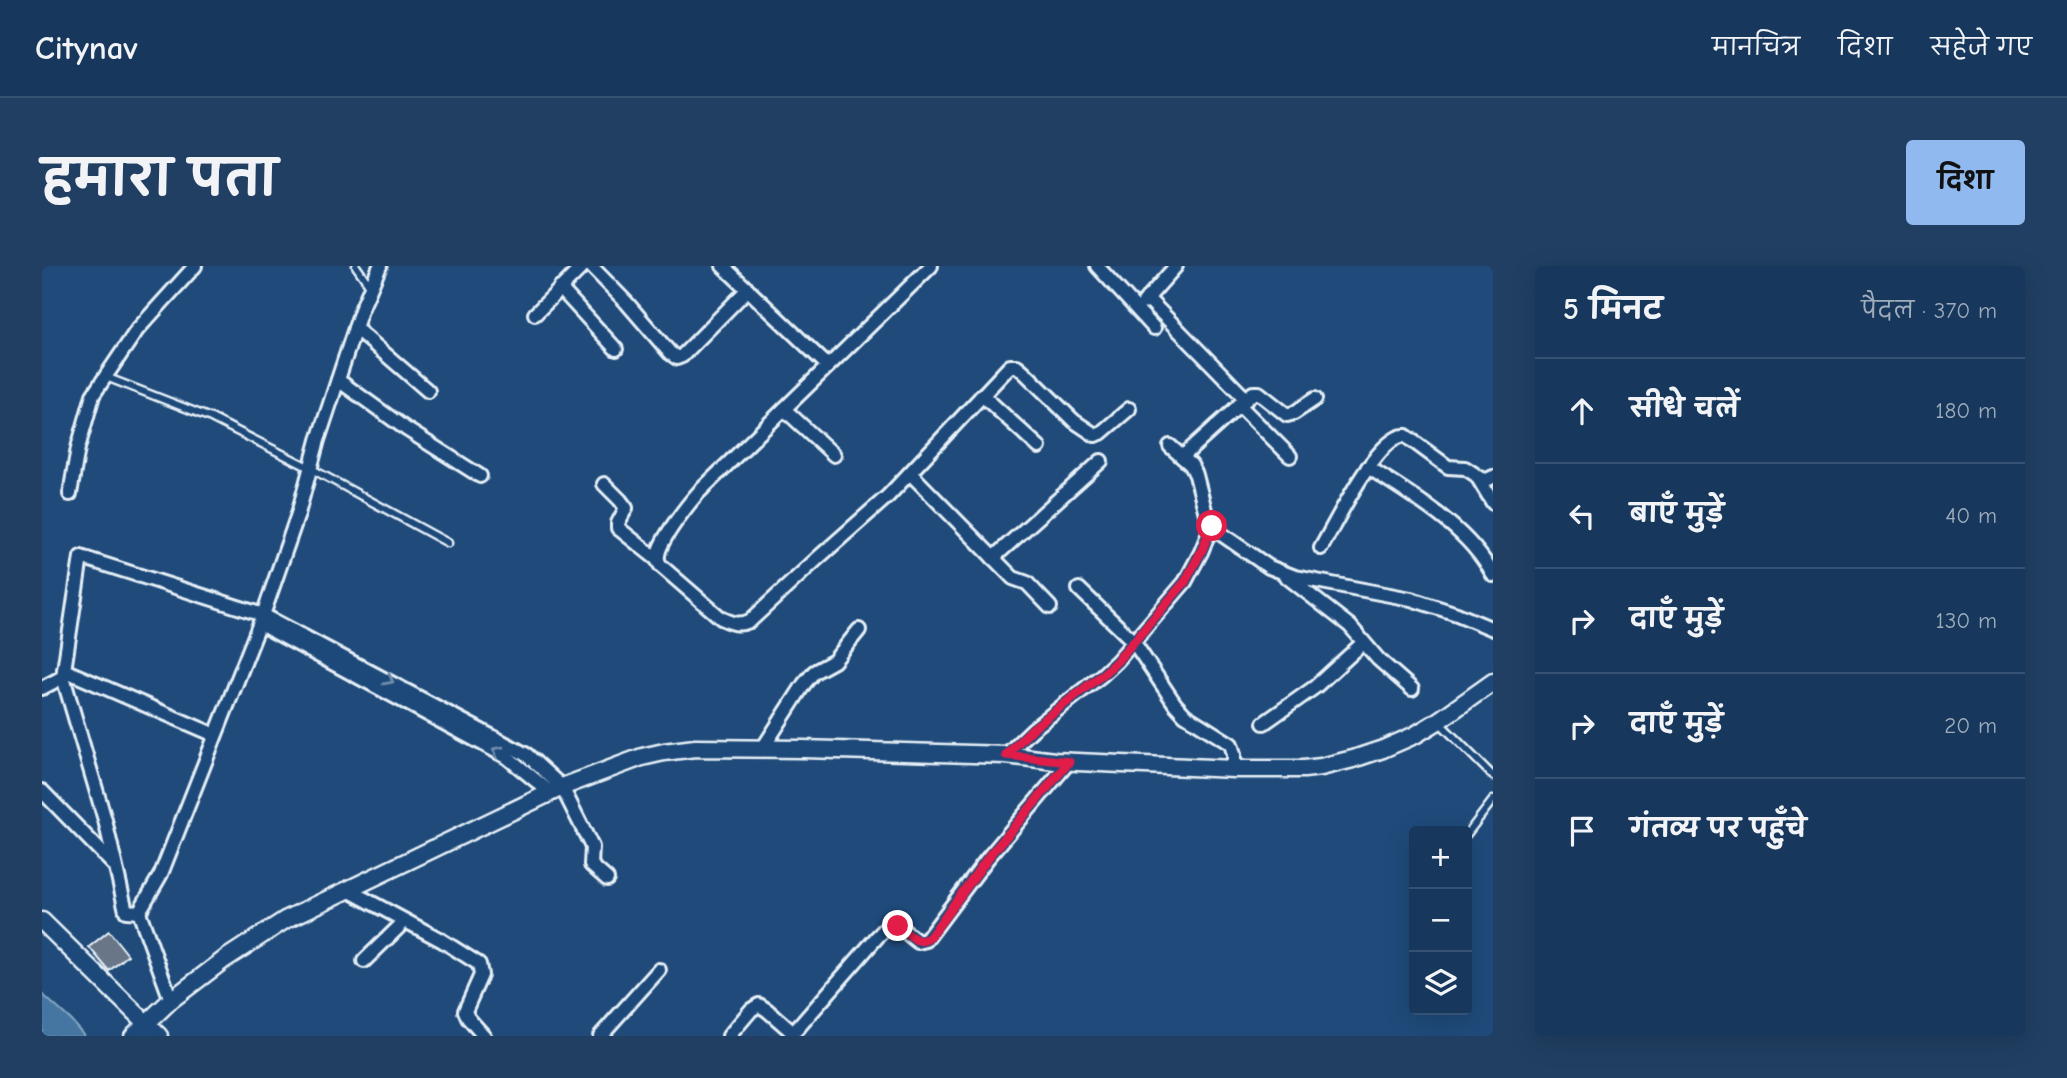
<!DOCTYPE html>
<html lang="hi">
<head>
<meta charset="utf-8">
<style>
	body { margin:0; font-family:"Comic Neue","Playpen Sans Deva",sans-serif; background:#203f62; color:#f1f3f6 }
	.controls { position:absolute; right:21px; bottom:21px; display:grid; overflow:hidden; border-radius:7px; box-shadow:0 7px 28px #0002 }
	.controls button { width:63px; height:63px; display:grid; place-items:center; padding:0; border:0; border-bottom:2px solid #365272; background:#17385c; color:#f1f3f6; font:35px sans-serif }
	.stop { position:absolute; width:21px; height:21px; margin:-16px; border:5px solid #e11d48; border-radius:50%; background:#fff }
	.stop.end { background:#e11d48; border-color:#fff; box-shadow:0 2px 7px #0008 }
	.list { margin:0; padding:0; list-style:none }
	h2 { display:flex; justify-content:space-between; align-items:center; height:91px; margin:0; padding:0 28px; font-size:30px }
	h2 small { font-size:23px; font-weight:400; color:#9eacbb }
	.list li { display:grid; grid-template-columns:46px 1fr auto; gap:21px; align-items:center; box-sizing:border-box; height:105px; padding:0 28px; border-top:2px solid #365272 }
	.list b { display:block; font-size:26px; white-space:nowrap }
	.list em { font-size:23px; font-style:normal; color:#9eacbb }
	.icon { flex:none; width:38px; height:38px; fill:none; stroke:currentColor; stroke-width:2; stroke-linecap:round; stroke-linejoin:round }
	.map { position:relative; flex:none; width:1451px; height:770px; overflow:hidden; border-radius:7px }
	header { display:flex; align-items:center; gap:42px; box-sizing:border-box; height:98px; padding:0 35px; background:#17385c; border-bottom:2px solid #365272 }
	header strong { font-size:33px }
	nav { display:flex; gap:38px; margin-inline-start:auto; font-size:24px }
	.intro { display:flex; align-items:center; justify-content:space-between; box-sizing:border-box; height:168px; padding:0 42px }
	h1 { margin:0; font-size:49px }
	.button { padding:18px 32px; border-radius:7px; background:#90b9f0; color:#111; font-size:24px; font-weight:700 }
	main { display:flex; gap:42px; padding:0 42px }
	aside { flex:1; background:#17385c; border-radius:7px; box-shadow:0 7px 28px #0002 }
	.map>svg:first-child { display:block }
</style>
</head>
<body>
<header>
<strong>Citynav</strong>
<nav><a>मानचित्र</a><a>दिशा</a><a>सहेजे गए</a></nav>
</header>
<div class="intro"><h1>हमारा पता</h1><a class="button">दिशा</a></div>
<main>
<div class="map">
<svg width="1451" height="770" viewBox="0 0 1451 770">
	<rect width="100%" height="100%" fill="#1f4a7a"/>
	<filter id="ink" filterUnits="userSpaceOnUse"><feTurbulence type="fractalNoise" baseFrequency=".0143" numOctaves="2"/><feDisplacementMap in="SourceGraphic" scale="14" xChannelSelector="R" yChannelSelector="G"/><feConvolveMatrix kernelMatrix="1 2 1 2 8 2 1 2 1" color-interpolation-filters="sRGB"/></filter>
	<g filter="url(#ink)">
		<!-- water -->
		<polygon fill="#4476a1" stroke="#86a7c4" stroke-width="2" points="0,728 29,754 43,770 0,770"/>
		<!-- building -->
		<polygon fill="#687687" stroke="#e8f1f8" stroke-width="2" points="67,665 86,689 67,705 47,681"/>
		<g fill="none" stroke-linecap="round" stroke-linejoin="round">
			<defs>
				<g id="service">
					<polyline points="314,0 328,20"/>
					<polyline points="64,111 169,152 268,202 406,277"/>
					<polyline points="1398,457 1451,510"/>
					<polyline points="1425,568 1451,534"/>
				</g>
				<g id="minor">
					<polyline points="549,0 584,36 628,87 635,92 640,90 706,23"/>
					<polyline points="681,0 786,100"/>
					<path d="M889,0l-232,226c-11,12 -39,48 -41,63 -1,6 0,6 3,11l60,52c11,5 17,8 29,3l68,-63 70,-62 122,-130h7l6,5 51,50 21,14 6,-2 28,-24"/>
					<polyline points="1055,0 1112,62"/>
					<polyline points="518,22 574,83"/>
					<polyline points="1105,32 1204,133"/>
					<polyline points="1102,36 1134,0"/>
					<polyline points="493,48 541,0"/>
					<polyline points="313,62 386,125"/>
					<polyline points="296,114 364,163 438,210"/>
					<polyline points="940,129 997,181"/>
					<polyline points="1197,139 1248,190"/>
					<polyline points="742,143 792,189"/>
					<polyline points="1128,180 1149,199 1154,209 1164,248 1175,265 1227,301 1253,311 1369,333 1415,348 1451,363"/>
					<polyline points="1140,191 1211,127 1217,127 1245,149 1252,147 1273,133"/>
					<path d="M1326,201c44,29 99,59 125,108"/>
					<polyline points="868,207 971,312 985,317 1008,341"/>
					<polyline points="1436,212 1451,237"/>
					<polyline points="562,218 578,234 584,242 576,257 576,262 616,294"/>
					<polyline points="28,228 36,182 51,129 95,64 153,0"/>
					<path d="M1279,282c13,-22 58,-116 85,-112l42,31 17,1 17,11 5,1 6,-3"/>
					<polyline points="951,292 1059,195"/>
					<polyline points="1245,311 1308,360 1336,393 1370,423"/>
					<polyline points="1037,323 1091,375 1133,438 1143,449 1189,478 1192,488 1192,503"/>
					<polyline points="218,358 465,491 509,527"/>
					<polyline points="22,404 173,469"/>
					<polyline points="0,422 21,411"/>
					<polyline points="1222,457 1273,421 1321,377"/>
					<polyline points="721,482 762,418 772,406 792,395 817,364"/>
					<polyline points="964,489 991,463 1060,409 1075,395 1143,316 1159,286 1170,259"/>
					<polyline points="0,525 73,600"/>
					<polyline points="306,624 399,674 437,698 439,709 423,745 426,752 442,770"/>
					<polyline points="97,646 84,645 63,554 21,411 39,291 221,349 485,489 520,521 550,581 549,599 565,613"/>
					<polyline points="322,695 363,655"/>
					<polyline points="129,734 97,646 119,608 221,349 256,248 276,174 319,44 338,0"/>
					<polyline points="558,770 617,704"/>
					<polyline points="687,770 709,744 717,739 725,744 749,765 754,764 836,670 848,658 856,660 876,676 884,674 945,593 1027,496"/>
				</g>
				<g id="tertiary">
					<polyline points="0,655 117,770"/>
					<polyline points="91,770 129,734 183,693 243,654 520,521 600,491 622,486 653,482 761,483 964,489 1013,495 1192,503 1262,503 1279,501 1311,493 1341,483 1373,469 1396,455 1451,416"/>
				</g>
			</defs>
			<!-- service casing -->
			<use href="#service" stroke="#e8f1f8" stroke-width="11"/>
			<!-- minor casing -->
			<use href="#minor" stroke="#e8f1f8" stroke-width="18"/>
			<!-- tertiary casing -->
			<use href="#tertiary" stroke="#e8f1f8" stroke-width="21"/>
			<!-- service -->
			<use href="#service" stroke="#1f4a7a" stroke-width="6"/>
			<!-- minor -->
			<use href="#minor" stroke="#1f4a7a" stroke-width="12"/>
			<!-- tertiary -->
			<use href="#tertiary" stroke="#1f4a7a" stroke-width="16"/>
		</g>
		<!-- one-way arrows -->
		<defs><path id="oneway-chevron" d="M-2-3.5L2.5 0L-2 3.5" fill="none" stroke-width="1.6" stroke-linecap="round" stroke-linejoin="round" transform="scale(1.75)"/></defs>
		<g stroke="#6f8dac">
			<use href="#oneway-chevron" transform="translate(347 414) rotate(28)"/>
			<use href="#oneway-chevron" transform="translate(455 485) rotate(-152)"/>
		</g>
	</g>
	<g fill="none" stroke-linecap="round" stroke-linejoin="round" filter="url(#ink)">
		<!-- route -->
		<path stroke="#e11d48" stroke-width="9" d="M856,660c10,8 20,21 32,11l57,-78 82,-97 -63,-7 26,-26 70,-54 15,-14 68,-79 16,-30 11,-26"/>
	</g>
</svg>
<div class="controls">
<button>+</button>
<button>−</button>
<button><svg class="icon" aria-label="layers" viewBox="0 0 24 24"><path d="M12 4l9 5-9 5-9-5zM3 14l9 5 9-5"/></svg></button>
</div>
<div class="stop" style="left:1170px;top:260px"></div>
<div class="stop end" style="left:856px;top:660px"></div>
</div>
<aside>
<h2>5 मिनट<small>पैदल · 370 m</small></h2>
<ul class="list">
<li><svg class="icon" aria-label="ahead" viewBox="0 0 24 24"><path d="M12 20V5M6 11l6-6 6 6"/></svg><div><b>सीधे चलें</b></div><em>180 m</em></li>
<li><svg class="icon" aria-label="left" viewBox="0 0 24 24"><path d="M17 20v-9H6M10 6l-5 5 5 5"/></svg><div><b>बाएँ मुड़ें</b></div><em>40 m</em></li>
<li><svg class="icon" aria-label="right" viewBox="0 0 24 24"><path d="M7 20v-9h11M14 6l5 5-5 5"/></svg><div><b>दाएँ मुड़ें</b></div><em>130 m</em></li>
<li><svg class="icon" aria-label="right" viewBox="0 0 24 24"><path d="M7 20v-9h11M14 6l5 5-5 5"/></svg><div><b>दाएँ मुड़ें</b></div><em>20 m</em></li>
<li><svg class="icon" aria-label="arrive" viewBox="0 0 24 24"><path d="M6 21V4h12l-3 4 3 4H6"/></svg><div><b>गंतव्य पर पहुँचे</b></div></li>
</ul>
</aside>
</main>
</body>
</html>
